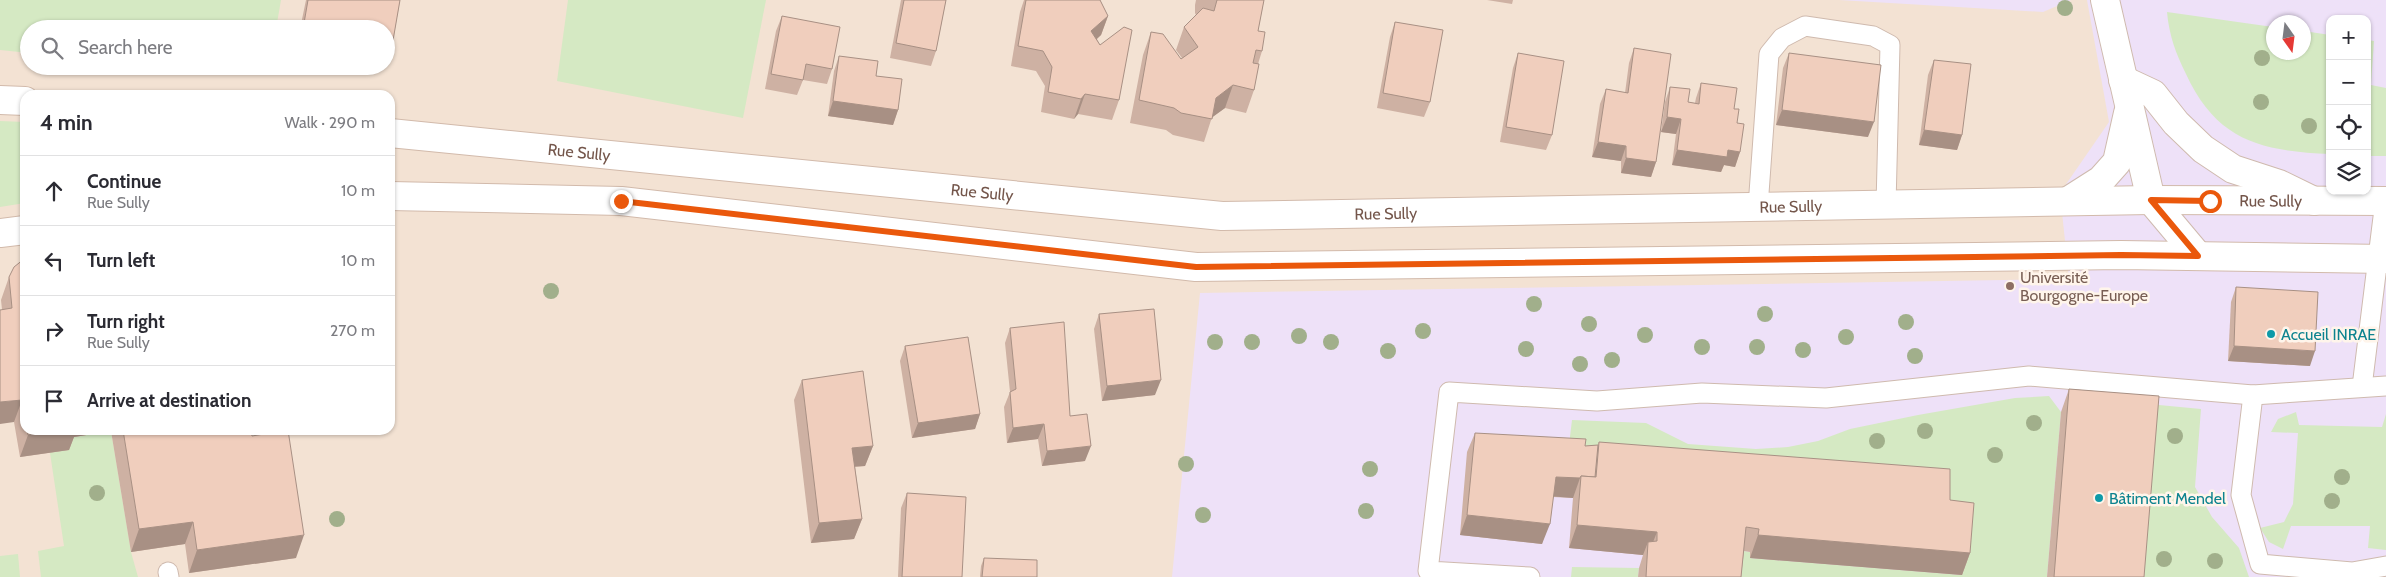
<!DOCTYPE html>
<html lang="en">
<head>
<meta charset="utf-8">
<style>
	body { margin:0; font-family:Cabin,sans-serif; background:#f2f2f3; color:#2b2b33 }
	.controls { position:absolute; right:15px; top:15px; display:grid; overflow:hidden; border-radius:10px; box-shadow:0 1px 4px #0004 }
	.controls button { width:45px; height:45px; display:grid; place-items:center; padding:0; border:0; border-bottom:1px solid #e1e1e2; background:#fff; color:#2b2b33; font:25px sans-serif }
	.compass { position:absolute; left:2266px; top:15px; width:45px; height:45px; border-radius:50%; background:#fff; box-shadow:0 1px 4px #0004; rotate:166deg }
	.stop { position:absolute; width:15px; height:15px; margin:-11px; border:4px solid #ea580c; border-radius:50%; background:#fff }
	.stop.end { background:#ea580c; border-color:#fff; box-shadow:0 1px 5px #0008 }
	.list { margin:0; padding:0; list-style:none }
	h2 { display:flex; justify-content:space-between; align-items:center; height:65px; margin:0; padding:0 20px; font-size:21px }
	h2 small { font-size:16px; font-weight:400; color:#7c7c81 }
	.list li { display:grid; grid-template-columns:32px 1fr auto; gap:15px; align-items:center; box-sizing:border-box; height:70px; padding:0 20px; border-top:1px solid #e1e1e2 }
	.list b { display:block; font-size:19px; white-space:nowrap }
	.list p { margin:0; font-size:16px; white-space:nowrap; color:#7c7c81 }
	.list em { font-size:16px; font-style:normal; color:#7c7c81 }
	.icon { flex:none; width:28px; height:28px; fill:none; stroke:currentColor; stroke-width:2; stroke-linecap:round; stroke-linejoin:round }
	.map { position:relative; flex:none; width:2386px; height:577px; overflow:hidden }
	.search { position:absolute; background:#fff; box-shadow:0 1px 4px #0004; left:20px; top:20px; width:375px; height:55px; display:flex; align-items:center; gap:12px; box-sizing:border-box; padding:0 18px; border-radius:28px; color:#7c7c81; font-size:19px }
	.panel { position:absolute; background:#fff; box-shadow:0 1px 4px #0004; left:20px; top:90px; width:375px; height:345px; border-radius:15px }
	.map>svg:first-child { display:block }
</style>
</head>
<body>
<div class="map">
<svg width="2386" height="577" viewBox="0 0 2386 577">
	<rect width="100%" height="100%" fill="#fcf1e5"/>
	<!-- residential -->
	<path fill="#f3e2d3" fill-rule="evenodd" d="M0,0h2386v577h-2386zM2330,19h37v172h-37zM2274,22h30v30h-30zM29,29h357v37h-357zM25,95h365v335h-365z"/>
	<!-- education -->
	<g fill="#eee1f8" fill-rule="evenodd">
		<polygon points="1839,0 2071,0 2043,12"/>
		<path d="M2087,0h299v577h-1214l28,-284 869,-14 -9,-86 49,-71zM2330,19h37v172h-37zM2274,22h30v30h-30z"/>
	</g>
	<!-- green -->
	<g fill="#d5e9c3">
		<polygon points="0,0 281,0 276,29 29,29 29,53 0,50"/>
		<polygon points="568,0 766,0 743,118 557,81"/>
		<path d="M2167,12l106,15 1,25h30v-21l26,4v119c-69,-3 -113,-13 -144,-80 -10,-20 -17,-39 -19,-62z"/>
		<polygon points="2367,40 2374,41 2371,85 2386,88 2386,156 2367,156"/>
		<polygon points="180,66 269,66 268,74"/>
		<polygon points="0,121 25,122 25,203 0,207"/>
		<polygon points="2049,396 2061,412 2047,577 1735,577 1738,550 1750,552 1750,558 1962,575 1569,445 1572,420 1646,423 1688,444 1756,449 1788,447 1818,441 1850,429 1918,415 2015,398"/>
		<polygon points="2138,403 2201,409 2195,487 2212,517 2239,548 2249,577 2137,577"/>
		<polygon points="2296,412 2299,425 2382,427 2386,414 2386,550 2368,548 2370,526 2291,526 2283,549 2269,542 2260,528 2284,522 2293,504 2298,433 2271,432 2278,419"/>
		<polygon points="111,431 131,552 138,577 41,577 38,551 64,546 50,453 67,438"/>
		<polygon points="18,554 20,577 0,577 0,556"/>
		<polygon points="1572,567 1639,568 1638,577 1571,577"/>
	</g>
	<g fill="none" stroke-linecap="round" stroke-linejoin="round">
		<defs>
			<g id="service">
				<polyline points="1758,207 1769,54 1782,38 1805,26 1873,36 1890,45 1886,205"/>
				<polyline points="2362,387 2385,201"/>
				<polyline points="2253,395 2241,495 2260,564 2352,572 2386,566"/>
				<polyline points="168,572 169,577"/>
				<polyline points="1530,577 1428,571 1449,392 1597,401 1702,393 1826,398 2029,376 2253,395 2386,386"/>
			</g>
			<g id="minor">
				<polyline points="2105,0 2151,200 2198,256"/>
				<polyline points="2123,80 2153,94 2176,123 2203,149 2233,169 2279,184 2314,201"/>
				<polyline points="2068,201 2101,180 2117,162 2128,113"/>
			</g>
			<g id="secondary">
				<polyline points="0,100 25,101"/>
				<path id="s1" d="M390,133l832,83 929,-16 235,1"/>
				<polyline points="390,196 621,201 1196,267 2121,255 2386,259"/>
				<polyline points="0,233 25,230"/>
			</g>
		</defs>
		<!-- service casing -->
		<use href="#service" stroke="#cfbaae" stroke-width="21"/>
		<!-- minor casing -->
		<use href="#minor" stroke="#cfbaae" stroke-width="30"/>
		<!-- secondary casing -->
		<use href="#secondary" stroke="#d2baab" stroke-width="30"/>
		<!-- service -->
		<use href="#service" stroke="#fff" stroke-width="19"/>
		<!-- minor -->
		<use href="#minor" stroke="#fff" stroke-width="28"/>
		<!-- secondary -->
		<use href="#secondary" stroke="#fff" stroke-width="28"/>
	</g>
	<!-- trees -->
	<g fill="#a1af8b">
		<circle cx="2065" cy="8" r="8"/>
		<circle cx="2262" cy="58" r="8"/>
		<circle cx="2261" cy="102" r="8"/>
		<circle cx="2309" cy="126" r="8"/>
		<circle cx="551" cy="291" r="8"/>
		<circle cx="1534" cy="304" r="8"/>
		<circle cx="1765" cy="314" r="8"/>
		<circle cx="1906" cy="322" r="8"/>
		<circle cx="1589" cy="324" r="8"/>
		<circle cx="1423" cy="331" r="8"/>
		<circle cx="1645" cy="335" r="8"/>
		<circle cx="1299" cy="336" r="8"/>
		<circle cx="1846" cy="337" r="8"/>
		<circle cx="1215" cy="342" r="8"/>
		<circle cx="1252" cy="342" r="8"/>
		<circle cx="1331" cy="342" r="8"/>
		<circle cx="1702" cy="347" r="8"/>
		<circle cx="1757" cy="347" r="8"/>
		<circle cx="1526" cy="349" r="8"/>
		<circle cx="1803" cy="350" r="8"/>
		<circle cx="1388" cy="351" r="8"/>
		<circle cx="1915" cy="356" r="8"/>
		<circle cx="1612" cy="360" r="8"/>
		<circle cx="1580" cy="364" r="8"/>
		<circle cx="2034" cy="423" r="8"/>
		<circle cx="1925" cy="431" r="8"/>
		<circle cx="2175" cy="436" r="8"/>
		<circle cx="1877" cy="441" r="8"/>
		<circle cx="1995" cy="455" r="8"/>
		<circle cx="1186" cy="464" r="8"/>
		<circle cx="1370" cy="469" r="8"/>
		<circle cx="2342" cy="477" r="8"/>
		<circle cx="97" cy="493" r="8"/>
		<circle cx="2332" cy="501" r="8"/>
		<circle cx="1366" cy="511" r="8"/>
		<circle cx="1203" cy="515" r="8"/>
		<circle cx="337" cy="519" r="8"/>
		<circle cx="2164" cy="559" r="8"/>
		<circle cx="2215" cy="561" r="8"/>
	</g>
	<!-- wall -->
	<g fill="#ceb1a3">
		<polygon points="306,0 400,0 391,52 386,64 386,29 300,29"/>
		<polygon points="901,0 946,0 936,51 931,66 890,58"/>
		<polygon points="1024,0 1100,0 1108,16 1101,35 1097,39 1100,45 1119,100 1112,120 1078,114 1074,119 1041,112 1045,86 1036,71 1011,66 1020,12"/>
		<polygon points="1196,0 1264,0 1258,31 1262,51 1258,64 1254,90 1246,113 1225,108 1212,117 1204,142 1173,135 1166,130 1130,123 1143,55 1151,32 1181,59 1182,58 1176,50 1184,27 1196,15 1195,13 1195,5"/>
		<polygon points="1487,0 1513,0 1512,4"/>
		<polygon points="782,16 832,69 827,84 803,80 797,95 765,89 776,31"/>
		<polygon points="1395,22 1430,102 1424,117 1377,108 1390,37"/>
		<polygon points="1634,48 1656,162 1651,177 1621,173 1621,161 1592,157 1600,104 1606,89 1625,93 1629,63"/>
		<polygon points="1518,53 1552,135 1546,150 1500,142 1513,68"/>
		<polygon points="1789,53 1868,137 1776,125 1783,68"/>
		<polygon points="839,56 876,76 898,110 893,125 828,116 834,71"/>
		<polygon points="1934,60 1962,135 1957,150 1919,145 1928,75"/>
		<polygon points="1701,83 1734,109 1737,123 1740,152 1735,167 1724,165 1721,172 1672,165 1676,134 1661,132 1665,102 1670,87 1688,102 1695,103 1696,98"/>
		<polygon points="25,259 25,430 251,430 252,436 296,558 189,573 185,544 131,552 111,431 74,437 69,450 20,457 14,422 1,300 9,277"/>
		<polygon points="2236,287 2310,366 2228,361 2231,302"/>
		<polygon points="1099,314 1155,395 1102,401 1094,329"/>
		<polygon points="1010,328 1070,416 1085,461 1042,466 1038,439 1007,443 1004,407 1010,392 1005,343"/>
		<polygon points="905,346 980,414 975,429 912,438 900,361"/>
		<polygon points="802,380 873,446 865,466 855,467 862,519 854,539 811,543 794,400"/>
		<polygon points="2069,389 2144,577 2047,577 2061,412"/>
		<polygon points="1475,433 1585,446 1598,445 1599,442 1950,500 1970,553 1962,575 1750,558 1750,552 1744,551 1741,577 1638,577 1639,568 1643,555 1569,548 1573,498 1553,497 1542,544 1460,535 1467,452"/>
		<polygon points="907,493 962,577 898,577 901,508"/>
		<polygon points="984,558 1037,577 980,577 981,566"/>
	</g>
	<!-- shaded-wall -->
	<g fill="#a89084">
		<polygon points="1108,16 1101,35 1083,51 1091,31"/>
		<polygon points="1233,85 1225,108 1210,119 1216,98"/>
		<polygon points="1085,94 1078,114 1074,119 1081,99"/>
		<polygon points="833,101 898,110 893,125 828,116"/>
		<polygon points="1782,110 1874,122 1868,137 1776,125"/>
		<polygon points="1667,117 1681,119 1676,134 1661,132"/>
		<polygon points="1924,130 1962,135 1957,150 1919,145"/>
		<polygon points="1598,142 1626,146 1621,161 1592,157"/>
		<polygon points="1677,150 1728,150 1740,152 1735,167 1724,165 1721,172 1672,165"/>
		<polygon points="1626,158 1656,162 1651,177 1621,173"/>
		<polygon points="2234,346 2315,351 2310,366 2228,361"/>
		<polygon points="1161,380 1155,395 1102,401 1107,386"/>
		<polygon points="22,400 14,422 0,424 0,402"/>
		<polygon points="980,414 975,429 912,438 918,423"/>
		<polygon points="1044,424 1038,439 1007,443 1013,428"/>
		<polygon points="59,430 111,430 111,431 74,437 69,450 20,457 28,435"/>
		<polygon points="873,446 865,466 845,467 852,448"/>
		<polygon points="1091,446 1085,461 1042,466 1047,451"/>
		<polygon points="1556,477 1580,478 1573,498 1548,496"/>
		<polygon points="1467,515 1550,524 1542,544 1460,535"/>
		<polygon points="862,519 854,539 811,543 819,523"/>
		<polygon points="193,522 185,544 131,552 139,529"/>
		<polygon points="1577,525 1657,532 1648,555 1648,542 1643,555 1569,548"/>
		<polygon points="304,535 296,558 189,573 197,550"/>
		<polygon points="1758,535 1970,553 1962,575 1750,558"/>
	</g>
	<!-- building -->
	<g fill="#f0cebd" stroke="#a89084">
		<polygon points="308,0 400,0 391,52 386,51 386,29 303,29"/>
		<polygon points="904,0 946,0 936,51 896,43"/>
		<polygon points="1026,0 1100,0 1108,16 1091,31 1100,45 1124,27 1132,30 1119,100 1085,94 1081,99 1048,92 1052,67 1043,51 1018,46"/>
		<polygon points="1217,0 1264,0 1258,31 1265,32 1262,51 1256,50 1253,63 1259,64 1254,90 1233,85 1216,98 1212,119 1181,113 1174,108 1139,100 1151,32 1163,34 1181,59 1198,47 1184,27 1203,8 1214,11"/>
		<polygon points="782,16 840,27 832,69 806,64 803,80 771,74"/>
		<polygon points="1395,22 1443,30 1430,102 1383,93"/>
		<polygon points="1634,48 1671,54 1656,162 1626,158 1626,146 1598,142 1606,89 1628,93"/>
		<polygon points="1518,53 1564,61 1552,135 1506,127"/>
		<polygon points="1789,53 1881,65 1874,122 1782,110"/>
		<polygon points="839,56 878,61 876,76 902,79 898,110 833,101"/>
		<polygon points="1934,60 1971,64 1962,135 1924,130"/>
		<polygon points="1701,83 1737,88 1734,109 1739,109 1737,123 1744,124 1740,152 1728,150 1727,157 1677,150 1681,119 1667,117 1670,87 1690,89 1688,102 1699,104"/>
		<polygon points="24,259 25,259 25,416 22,400 0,402 0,310 12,308 9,277 14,267"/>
		<polygon points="2236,287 2318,292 2315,351 2234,346"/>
		<polygon points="1154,309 1161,380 1107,386 1099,314"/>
		<polygon points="1064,322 1070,416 1087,414 1091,446 1047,451 1044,424 1013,428 1010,392 1016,389 1010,328"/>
		<polygon points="968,337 980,414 918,423 905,346"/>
		<polygon points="863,371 873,446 852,448 862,519 819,523 802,380"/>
		<polygon points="2069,389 2159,396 2144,577 2054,577"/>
		<polygon points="27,430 59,430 28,435"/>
		<polygon points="123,430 251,430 252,436 288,430 304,535 197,550 193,522 139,529"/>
		<polygon points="1475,433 1586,439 1585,446 1598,445 1595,477 1581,476 1580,478 1556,477 1550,524 1467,515"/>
		<polygon points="1599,442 1950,469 1950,500 1974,503 1970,553 1758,535 1759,529 1746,527 1741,577 1646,577 1648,542 1657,541 1657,532 1577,525 1581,476 1596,477"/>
		<polygon points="907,493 966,497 962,577 902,577"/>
		<polygon points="984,558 1037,560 1037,577 982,577"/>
	</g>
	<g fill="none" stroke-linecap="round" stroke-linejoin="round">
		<!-- route -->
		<polyline stroke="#ea580c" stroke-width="6" points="621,201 1196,267 2121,255 2198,256 2151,200 2210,201"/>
	</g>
	<!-- markers -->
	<circle fill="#8d6e63" stroke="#fff5eb" stroke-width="2" cx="2010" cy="286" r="5"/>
	<g fill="#0f9aa8" stroke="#fff5eb" stroke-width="2">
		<circle cx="2271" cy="334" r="5"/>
		<circle cx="2099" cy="498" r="5"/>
	</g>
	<g text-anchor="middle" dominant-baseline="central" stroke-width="5" stroke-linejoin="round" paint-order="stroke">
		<!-- street labels -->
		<g font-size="16" fill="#74564b" stroke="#fff5eb">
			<text stroke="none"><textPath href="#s1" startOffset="190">Rue Sully</textPath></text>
			<text stroke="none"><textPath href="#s1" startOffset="595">Rue Sully</textPath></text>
			<text stroke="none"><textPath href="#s1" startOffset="1885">Rue Sully</textPath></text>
			<text stroke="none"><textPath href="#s1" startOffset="1405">Rue Sully</textPath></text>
			<text stroke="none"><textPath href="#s1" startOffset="1000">Rue Sully</textPath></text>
		</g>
		<!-- education labels -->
		<g font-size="16" fill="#785e54" stroke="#fff5eb" text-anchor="start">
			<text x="2020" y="277">Université<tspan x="2020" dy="18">Bourgogne-Europe</tspan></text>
		</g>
		<!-- culture labels -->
		<g font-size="16" fill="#0d838f" stroke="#fff5eb" text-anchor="start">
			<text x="2281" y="334">Accueil INRAE</text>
			<text x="2109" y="498">Bâtiment Mendel</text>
		</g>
	</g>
</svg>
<div class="controls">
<button>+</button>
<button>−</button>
<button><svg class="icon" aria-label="locate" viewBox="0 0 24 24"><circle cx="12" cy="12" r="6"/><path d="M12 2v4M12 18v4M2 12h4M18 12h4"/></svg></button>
<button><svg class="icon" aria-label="layers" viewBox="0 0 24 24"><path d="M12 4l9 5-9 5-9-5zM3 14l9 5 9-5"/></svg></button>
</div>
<svg class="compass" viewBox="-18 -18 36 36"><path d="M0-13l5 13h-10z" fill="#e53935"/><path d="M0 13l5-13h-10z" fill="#7c7c81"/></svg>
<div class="stop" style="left:2210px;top:201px"></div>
<div class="stop end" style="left:621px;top:201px"></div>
<div class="search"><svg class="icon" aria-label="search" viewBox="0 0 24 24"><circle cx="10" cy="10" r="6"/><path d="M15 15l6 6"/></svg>Search here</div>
<section class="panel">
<h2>4 min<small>Walk · 290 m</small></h2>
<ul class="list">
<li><svg class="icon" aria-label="ahead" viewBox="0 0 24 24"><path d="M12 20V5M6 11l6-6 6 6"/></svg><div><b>Continue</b><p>Rue Sully</p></div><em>10 m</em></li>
<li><svg class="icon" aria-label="left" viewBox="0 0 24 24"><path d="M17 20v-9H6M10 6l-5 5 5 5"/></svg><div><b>Turn left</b></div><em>10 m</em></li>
<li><svg class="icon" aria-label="right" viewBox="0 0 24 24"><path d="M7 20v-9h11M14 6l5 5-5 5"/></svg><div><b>Turn right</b><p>Rue Sully</p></div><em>270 m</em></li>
<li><svg class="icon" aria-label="arrive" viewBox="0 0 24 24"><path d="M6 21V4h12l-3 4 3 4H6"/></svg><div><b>Arrive at destination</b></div></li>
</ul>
</section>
</div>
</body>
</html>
